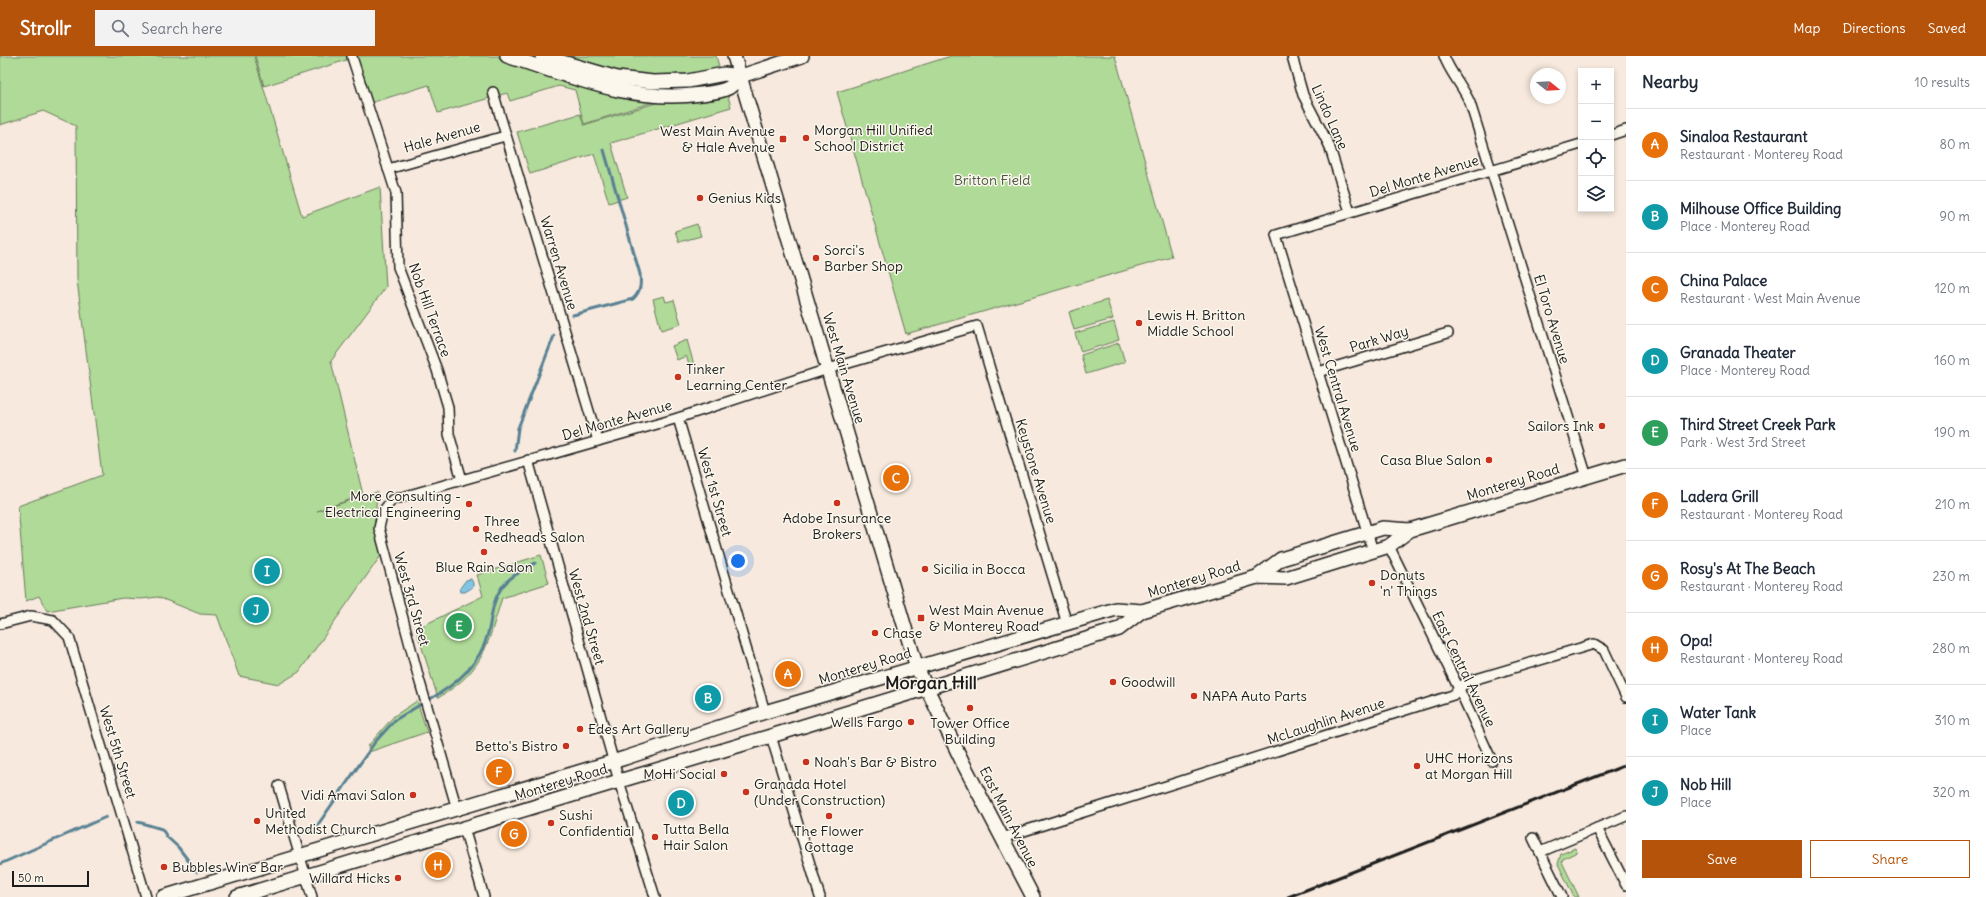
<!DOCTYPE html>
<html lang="en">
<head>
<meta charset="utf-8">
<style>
	body { margin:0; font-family:Delius,sans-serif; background:#f2f2f3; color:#1f2937 }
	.controls { position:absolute; right:12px; top:12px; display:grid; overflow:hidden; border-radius:0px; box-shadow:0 2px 6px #0003 }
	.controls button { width:36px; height:36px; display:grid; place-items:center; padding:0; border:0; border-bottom:1px solid #e0e1e3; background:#fff; color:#1f2937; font:20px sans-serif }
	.compass { position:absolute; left:1530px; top:12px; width:36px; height:36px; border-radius:50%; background:#fff; box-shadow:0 2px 6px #0003; rotate:108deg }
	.scale { position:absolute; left:12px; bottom:10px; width:77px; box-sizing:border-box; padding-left:4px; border:2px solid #1c1c1c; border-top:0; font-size:11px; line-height:14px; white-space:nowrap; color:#1c1c1c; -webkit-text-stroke:3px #fbf7ec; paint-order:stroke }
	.you { position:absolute; left:738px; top:505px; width:14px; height:14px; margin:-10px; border:3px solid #fff; border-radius:50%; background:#1a73e8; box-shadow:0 0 0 6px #1a73e833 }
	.badge { display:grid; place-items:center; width:26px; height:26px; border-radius:50%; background:#b45309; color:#fff; font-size:13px; font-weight:700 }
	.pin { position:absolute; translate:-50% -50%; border:2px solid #fff; box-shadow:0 1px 4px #0006 }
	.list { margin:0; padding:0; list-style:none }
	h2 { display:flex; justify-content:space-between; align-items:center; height:52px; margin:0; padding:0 16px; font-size:17px }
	h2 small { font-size:13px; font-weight:400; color:#747a83 }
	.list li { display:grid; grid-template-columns:26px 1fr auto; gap:12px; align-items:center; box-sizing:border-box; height:72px; padding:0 16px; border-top:1px solid #e0e1e3 }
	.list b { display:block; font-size:15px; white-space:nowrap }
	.list p { margin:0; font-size:13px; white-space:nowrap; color:#747a83 }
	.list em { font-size:13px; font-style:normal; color:#747a83 }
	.actions { display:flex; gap:8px; padding:12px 16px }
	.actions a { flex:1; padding:9px 0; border:1px solid #b45309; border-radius:0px; text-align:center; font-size:14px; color:#b45309 }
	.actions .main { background:#b45309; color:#fff }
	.icon { flex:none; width:22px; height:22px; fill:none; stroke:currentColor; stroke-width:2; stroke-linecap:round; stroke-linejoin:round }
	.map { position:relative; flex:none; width:1626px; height:841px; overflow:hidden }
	header { display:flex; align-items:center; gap:24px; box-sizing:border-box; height:56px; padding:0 20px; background:#b45309; color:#fff }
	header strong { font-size:19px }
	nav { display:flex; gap:22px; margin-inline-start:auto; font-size:14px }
	.search { width:280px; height:36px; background:#f2f2f3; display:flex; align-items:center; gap:10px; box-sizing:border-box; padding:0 14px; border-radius:0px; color:#747a83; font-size:15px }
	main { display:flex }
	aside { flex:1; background:#fff }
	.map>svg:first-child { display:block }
</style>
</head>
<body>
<header>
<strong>Strollr</strong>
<div class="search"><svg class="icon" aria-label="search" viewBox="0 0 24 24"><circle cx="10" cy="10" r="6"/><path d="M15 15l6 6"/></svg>Search here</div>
<nav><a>Map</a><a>Directions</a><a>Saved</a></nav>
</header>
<main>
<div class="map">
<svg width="1626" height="841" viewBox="0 0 1626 841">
	<rect width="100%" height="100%" fill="#f7e9dd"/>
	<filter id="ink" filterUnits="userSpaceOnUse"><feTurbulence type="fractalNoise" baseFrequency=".025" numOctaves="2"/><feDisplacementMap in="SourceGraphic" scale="8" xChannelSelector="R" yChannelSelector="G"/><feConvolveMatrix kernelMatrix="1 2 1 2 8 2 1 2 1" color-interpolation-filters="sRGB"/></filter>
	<g filter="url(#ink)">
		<!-- green -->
		<g fill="#b0da98" stroke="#667b5a">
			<polygon points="0,0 254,0 302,160 380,131 386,231 331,305 363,439 317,455 377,436 375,465 382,498 299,616 279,628 239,620 217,559 200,558 158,541 141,543 123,542 47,555 39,540 26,545 18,450 102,419 77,224 76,70 43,55 0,69"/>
			<polygon points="255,0 716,0 723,24 584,68 575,34 559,30 510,45 507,37 438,57 429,29 367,48 353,2 264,30"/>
			<polygon points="951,0 1115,0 1172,201 906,278 837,36"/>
			<polygon points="724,26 731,51 611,87 627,141 609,147 594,98 530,118 517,76 580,58 584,69"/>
			<polygon points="697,168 701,180 679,186 675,175"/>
			<polygon points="664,240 666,246 674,244 681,268 661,274 653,243"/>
			<polygon points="1107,244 1113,263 1074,274 1069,256"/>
			<polygon points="1114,266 1119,284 1081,296 1075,277"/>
			<polygon points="687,284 694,309 690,310 686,300 677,304 672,290"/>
			<polygon points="1119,287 1125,306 1086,318 1081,299"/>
			<path d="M541,499l8,28 -47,15c-16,50 -17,71 -64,100l-22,-69 67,-33 -6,-21z"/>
			<polygon points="417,645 427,676 369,696 368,690 394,660"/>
			<polygon points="1575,792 1577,796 1563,803 1562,806 1579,841 1574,841 1558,808 1561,798"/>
		</g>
		<!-- water -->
		<polygon fill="#81c5e2" stroke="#598193" points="471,523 473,527 473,531 465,536 461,536 460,532 466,524"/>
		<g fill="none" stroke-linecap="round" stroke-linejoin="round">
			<!-- stream -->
			<g stroke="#598193" stroke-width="3">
				<path d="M573,259l60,-16c8,-8 8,-14 7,-25l-36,-124"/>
				<polyline points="515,395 518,372 554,280"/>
				<path d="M430,643c26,-14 51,-36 58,-66 4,-14 3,-28 11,-41 7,-14 23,-21 36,-29"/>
				<polyline points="138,766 162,773 167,781 178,791 197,816"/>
				<polyline points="306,774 317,770 375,686 395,664 423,647"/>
				<polyline points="0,808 106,761"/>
			</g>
			<defs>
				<g id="street">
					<polyline points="1292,0 1303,39 1329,89 1350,156"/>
					<path d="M1444,0c6,17 19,30 26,47l117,374"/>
					<polyline points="352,1 396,137 398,211 437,314 448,351 449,378 462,424"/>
					<polyline points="493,36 598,385"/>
					<polyline points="1611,79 1626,74"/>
					<polyline points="388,113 505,80"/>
					<polyline points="1318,316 1448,277"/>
					<polyline points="678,362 765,656"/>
					<polyline points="528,404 619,725 655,841"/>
					<polyline points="1389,490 1459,633 1492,705"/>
					<polyline points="1373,495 1276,179 1581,88"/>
					<polyline points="0,568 31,560 53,564 69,581 146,841"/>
					<polyline points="771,680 820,841"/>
					<polyline points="279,730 312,841"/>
					<polyline points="457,753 419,623 379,472 383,455 392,444 678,362 828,313 977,270 1067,568"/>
					<polyline points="464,772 484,841"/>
					<polyline points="1597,772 1626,829"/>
					<polyline points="1002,782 1453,639 1466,626 1594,588 1604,594 1626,641"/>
					<polyline points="1533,782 1562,841"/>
					<polyline points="1540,796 1626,760"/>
				</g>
				<g id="secondary">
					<path d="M507,0c63,20 126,48 194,38 8,-1 19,-2 27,-6 4,-2 9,-8 13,-12"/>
					<polyline points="542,0 617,22 653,26 688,25 724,18 741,20 802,0"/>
					<polyline points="734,0 917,612 963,707 1033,841"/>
					<polyline points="1257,521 1281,503 1383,472 1410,474"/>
					<polyline points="163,841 625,702 765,656 1116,553 1142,555 1257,521 1286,522 1389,490 1410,474 1626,409"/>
					<polyline points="237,841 609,728 771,680 1119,573 1142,555"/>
				</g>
			</defs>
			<!-- street casing -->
			<use href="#street" stroke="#1c1c1c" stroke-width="12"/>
			<!-- secondary casing -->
			<use href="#secondary" stroke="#1c1c1c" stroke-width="16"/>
			<!-- street -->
			<use href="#street" stroke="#fbf7ec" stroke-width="9"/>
			<!-- secondary -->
			<use href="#secondary" stroke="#fbf7ec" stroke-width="13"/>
			<!-- rail -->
			<polyline stroke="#1c1c1c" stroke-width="3" points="1288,841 1626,709"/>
		</g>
	</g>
	<!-- markers -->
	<g fill="#c8321e" stroke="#fbf7ec" stroke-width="1.5">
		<circle cx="806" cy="82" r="4"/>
		<rect x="779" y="79" width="8" height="8" rx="2"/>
		<circle cx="700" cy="142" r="4"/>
		<circle cx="816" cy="202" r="4"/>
		<circle cx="1139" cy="267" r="4"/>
		<circle cx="678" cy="321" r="4"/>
		<circle cx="1602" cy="370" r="4"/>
		<circle cx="1489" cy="404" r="4"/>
		<circle cx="837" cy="447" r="4"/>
		<circle cx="469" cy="448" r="4"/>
		<circle cx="476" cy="473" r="4"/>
		<circle cx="484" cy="496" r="4"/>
		<circle cx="925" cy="513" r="4"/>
		<circle cx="1372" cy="527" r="4"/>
		<rect x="917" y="558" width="8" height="8" rx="2"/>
		<circle cx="875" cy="577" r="4"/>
		<circle cx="1113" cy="626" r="4"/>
		<circle cx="1194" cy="640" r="4"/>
		<circle cx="970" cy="652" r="4"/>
		<circle cx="911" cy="666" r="4"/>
		<circle cx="580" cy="673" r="4"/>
		<circle cx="566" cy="690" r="4"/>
		<circle cx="806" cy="706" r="4"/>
		<circle cx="1417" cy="710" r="4"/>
		<circle cx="724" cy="718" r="4"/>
		<circle cx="746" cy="736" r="4"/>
		<circle cx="413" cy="739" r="4"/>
		<circle cx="829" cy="760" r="4"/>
		<circle cx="257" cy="765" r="4"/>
		<circle cx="551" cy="767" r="4"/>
		<circle cx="655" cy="781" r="4"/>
		<circle cx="164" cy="811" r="4"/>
		<circle cx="398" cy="822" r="4"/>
	</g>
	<g text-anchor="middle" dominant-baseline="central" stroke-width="3" stroke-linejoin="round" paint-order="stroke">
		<!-- street labels -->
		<g font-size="14" fill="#1c1c1c" stroke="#fbf7ec">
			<text transform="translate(1330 61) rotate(66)">Lindo Lane</text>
			<text transform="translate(442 81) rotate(-16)">Hale Avenue</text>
			<text transform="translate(1424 120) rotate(-17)">Del Monte Avenue</text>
			<text transform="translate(559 207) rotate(73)">Warren Avenue</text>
			<text transform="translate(430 254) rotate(70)">Nob Hill Terrace</text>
			<text transform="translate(1552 263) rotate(73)">El Toro Avenue</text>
			<text transform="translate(1379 283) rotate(-17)">Park Way</text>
			<text transform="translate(844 312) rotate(73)">West Main Avenue</text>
			<text transform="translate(1338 333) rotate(73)">West Central Avenue</text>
			<text transform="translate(617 364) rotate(-16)">Del Monte Avenue</text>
			<text transform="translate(1036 415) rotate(73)">Keystone Avenue</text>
			<text transform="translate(1513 426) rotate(-17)">Monterey Road</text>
			<text transform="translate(715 436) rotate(74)">West 1st Street</text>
			<text transform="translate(1194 523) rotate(-17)">Monterey Road</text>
			<text transform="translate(412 543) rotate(74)">West 3rd Street</text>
			<text transform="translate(587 561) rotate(74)">West 2nd Street</text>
			<text transform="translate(865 610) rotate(-17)">Monterey Road</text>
			<text transform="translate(1464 613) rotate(64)">East Central Avenue</text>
			<text transform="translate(1326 665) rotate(-18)">McLaughlin Avenue</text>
			<text transform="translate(118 696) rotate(73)">West 5th Street</text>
			<text transform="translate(561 726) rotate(-17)">Monterey Road</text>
			<text transform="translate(1009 761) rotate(63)">East Main Avenue</text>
		</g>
		<!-- poi labels -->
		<g font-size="14" fill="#1c1c1c" stroke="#fbf7ec" text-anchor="start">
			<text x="814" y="74">Morgan Hill Unified<tspan x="814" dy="16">School District</tspan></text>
			<text x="775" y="75" text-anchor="end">West Main Avenue<tspan x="775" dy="16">&amp; Hale Avenue</tspan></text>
			<text x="708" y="142">Genius Kids</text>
			<text x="824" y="194">Sorci's<tspan x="824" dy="16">Barber Shop</tspan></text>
			<text x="1147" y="259">Lewis H. Britton<tspan x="1147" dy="16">Middle School</tspan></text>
			<text x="686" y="313">Tinker<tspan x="686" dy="16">Learning Center</tspan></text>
			<text x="1594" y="370" text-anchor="end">Sailors Ink</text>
			<text x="1481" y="404" text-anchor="end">Casa Blue Salon</text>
			<text x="461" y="440" text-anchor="end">More Consulting -<tspan x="461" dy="16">Electrical Engineering</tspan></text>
			<text x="837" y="462" text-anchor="middle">Adobe Insurance<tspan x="837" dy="16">Brokers</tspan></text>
			<text x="484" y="465">Three<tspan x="484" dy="16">Redheads Salon</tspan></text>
			<text x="484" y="511" text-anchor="middle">Blue Rain Salon</text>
			<text x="933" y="513">Sicilia in Bocca</text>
			<text x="1380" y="519">Donuts<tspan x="1380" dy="16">'n' Things</tspan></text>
			<text x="929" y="554">West Main Avenue<tspan x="929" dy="16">&amp; Monterey Road</tspan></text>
			<text x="883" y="577">Chase</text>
			<text x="1121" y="626">Goodwill</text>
			<text x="1202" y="640">NAPA Auto Parts</text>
			<text x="903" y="666" text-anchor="end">Wells Fargo</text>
			<text x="970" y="667" text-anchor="middle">Tower Office<tspan x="970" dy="16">Building</tspan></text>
			<text x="588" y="673">Edes Art Gallery</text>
			<text x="558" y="690" text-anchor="end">Betto's Bistro</text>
			<text x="1425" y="702">UHC Horizons<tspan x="1425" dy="16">at Morgan Hill</tspan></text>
			<text x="814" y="706">Noah's Bar &amp; Bistro</text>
			<text x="716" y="718" text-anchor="end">MoHi Social</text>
			<text x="754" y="728">Granada Hotel<tspan x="754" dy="16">(Under Construction)</tspan></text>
			<text x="405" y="739" text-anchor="end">Vidi Amavi Salon</text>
			<text x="265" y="757">United<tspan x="265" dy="16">Methodist Church</tspan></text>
			<text x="559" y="759">Sushi<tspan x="559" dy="16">Confidential</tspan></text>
			<text x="663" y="773">Tutta Bella<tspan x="663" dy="16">Hair Salon</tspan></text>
			<text x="829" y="775" text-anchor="middle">The Flower<tspan x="829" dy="16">Cottage</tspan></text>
			<text x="172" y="811">Bubbles Wine Bar</text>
			<text x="390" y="822" text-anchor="end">Willard Hicks</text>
		</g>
		<!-- park labels -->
		<g font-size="14" fill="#485541" stroke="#fbf7ec">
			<text x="992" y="124">Britton Field</text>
		</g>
		<!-- district labels -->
		<g font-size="18" font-weight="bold" fill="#1c1c1c" stroke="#fbf7ec">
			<text x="931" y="626">Morgan Hill</text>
		</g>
	</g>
</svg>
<div class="controls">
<button>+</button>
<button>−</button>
<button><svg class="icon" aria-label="locate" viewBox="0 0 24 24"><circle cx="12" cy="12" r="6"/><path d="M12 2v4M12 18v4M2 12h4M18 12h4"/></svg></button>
<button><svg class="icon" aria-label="layers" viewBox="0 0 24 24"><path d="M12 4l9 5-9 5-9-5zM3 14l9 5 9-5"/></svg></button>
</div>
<svg class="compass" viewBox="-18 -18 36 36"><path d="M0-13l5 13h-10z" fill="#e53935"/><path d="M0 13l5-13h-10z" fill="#747a83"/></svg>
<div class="scale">50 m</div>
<div class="you"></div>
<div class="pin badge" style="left:788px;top:618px;background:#e8710a">A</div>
<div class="pin badge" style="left:708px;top:642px;background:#0f9aa8">B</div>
<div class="pin badge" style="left:896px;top:422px;background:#e8710a">C</div>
<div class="pin badge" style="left:681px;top:747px;background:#0f9aa8">D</div>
<div class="pin badge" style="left:459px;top:570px;background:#2e9e5b">E</div>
<div class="pin badge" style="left:499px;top:716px;background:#e8710a">F</div>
<div class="pin badge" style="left:514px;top:778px;background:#e8710a">G</div>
<div class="pin badge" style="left:438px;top:809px;background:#e8710a">H</div>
<div class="pin badge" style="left:267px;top:515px;background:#0f9aa8">I</div>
<div class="pin badge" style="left:256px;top:554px;background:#0f9aa8">J</div>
</div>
<aside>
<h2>Nearby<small>10 results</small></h2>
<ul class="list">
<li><span class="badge" style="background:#e8710a">A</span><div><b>Sinaloa Restaurant</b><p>Restaurant · Monterey Road</p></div><em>80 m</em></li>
<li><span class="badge" style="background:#0f9aa8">B</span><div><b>Milhouse Office Building</b><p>Place · Monterey Road</p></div><em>90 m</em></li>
<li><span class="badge" style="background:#e8710a">C</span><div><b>China Palace</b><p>Restaurant · West Main Avenue</p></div><em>120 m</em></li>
<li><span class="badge" style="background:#0f9aa8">D</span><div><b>Granada Theater</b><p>Place · Monterey Road</p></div><em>160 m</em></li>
<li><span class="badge" style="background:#2e9e5b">E</span><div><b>Third Street Creek Park</b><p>Park · West 3rd Street</p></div><em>190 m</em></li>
<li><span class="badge" style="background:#e8710a">F</span><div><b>Ladera Grill</b><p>Restaurant · Monterey Road</p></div><em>210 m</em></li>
<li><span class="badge" style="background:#e8710a">G</span><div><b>Rosy's At The Beach</b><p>Restaurant · Monterey Road</p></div><em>230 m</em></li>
<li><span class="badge" style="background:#e8710a">H</span><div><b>Opa!</b><p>Restaurant · Monterey Road</p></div><em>280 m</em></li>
<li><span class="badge" style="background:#0f9aa8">I</span><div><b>Water Tank</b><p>Place</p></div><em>310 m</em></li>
<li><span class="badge" style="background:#0f9aa8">J</span><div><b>Nob Hill</b><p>Place</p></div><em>320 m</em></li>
</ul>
<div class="actions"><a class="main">Save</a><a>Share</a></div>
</aside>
</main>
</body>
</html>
